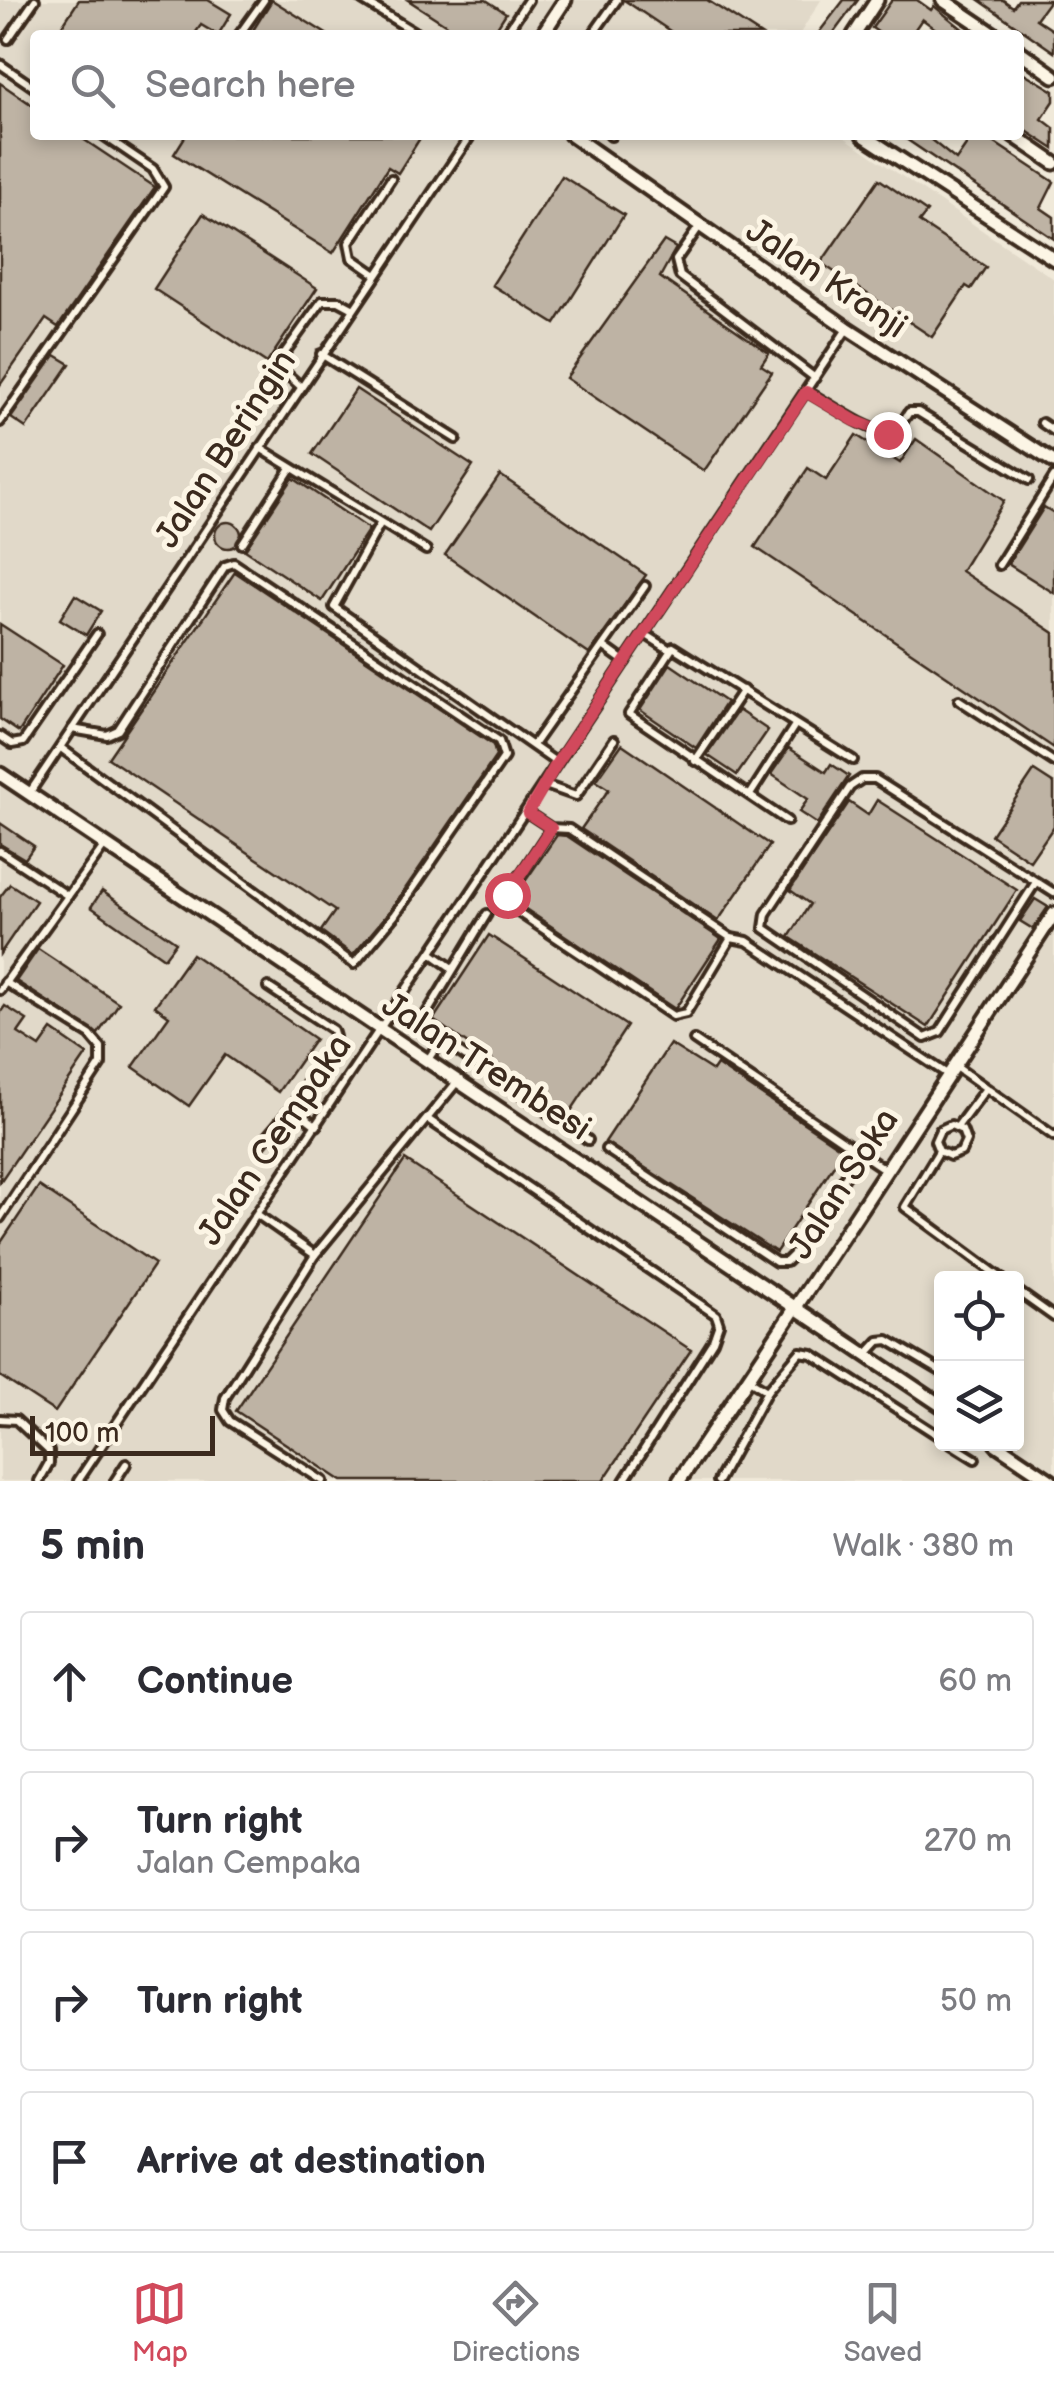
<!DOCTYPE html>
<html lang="en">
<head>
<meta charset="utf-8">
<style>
	body { margin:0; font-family:"Balsamiq Sans",sans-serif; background:#f2f2f3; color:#2b2b33 }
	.controls { position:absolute; right:30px; bottom:30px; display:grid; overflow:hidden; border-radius:10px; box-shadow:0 5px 15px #0003 }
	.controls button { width:90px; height:90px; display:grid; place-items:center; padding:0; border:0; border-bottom:2px solid #e1e1e2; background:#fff; color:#2b2b33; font:50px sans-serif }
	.scale { position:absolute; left:30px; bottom:25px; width:185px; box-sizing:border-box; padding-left:10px; border:5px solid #3b2a1e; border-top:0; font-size:28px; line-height:35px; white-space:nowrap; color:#3b2a1e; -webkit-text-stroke:8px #fcf5e5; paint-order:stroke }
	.stop { position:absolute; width:30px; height:30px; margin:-22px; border:8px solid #d1495b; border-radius:50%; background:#fff }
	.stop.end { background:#d1495b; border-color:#fff; box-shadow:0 2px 10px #0008 }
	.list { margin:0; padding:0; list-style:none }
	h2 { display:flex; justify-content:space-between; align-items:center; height:130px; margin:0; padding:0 40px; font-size:42px }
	h2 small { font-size:32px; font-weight:400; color:#7c7c81 }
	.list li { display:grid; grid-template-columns:65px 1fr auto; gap:30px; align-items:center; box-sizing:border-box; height:140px; margin:0 20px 20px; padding:0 20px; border:2px solid #e1e1e2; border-radius:10px }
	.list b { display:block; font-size:38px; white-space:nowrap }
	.list p { margin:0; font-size:32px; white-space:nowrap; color:#7c7c81 }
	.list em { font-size:32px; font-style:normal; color:#7c7c81 }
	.icon { flex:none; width:55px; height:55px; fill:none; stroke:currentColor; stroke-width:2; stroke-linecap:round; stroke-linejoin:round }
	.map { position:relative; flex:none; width:1054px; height:1481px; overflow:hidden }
	.search { position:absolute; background:#fff; box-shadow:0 5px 15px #0003; left:30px; right:30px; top:30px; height:110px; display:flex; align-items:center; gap:25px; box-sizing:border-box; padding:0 35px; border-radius:10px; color:#7c7c81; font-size:38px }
	.sheet { height:770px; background:#fff }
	nav { display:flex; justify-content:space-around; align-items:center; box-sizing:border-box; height:140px; border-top:2px solid #e1e1e2; background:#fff; font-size:28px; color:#7c7c81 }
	nav a { display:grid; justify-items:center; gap:5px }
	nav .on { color:#d1495b }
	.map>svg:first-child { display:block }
</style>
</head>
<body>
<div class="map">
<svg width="1054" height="1481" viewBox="0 0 1054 1481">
	<rect width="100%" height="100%" fill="#f0e9d9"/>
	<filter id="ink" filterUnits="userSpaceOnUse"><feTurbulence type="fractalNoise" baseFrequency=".01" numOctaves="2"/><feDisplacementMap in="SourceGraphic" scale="20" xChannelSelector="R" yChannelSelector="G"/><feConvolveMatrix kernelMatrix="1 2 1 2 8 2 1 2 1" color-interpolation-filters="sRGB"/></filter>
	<g filter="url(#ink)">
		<!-- built -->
		<path fill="#e1d9c9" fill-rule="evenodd" d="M0,0h821l-22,35h-764v100h806l213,144v1202h-1054zM942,1278h74v166h-74z"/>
		<!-- building -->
		<g fill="#beb3a4" stroke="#3b2a1e" stroke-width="2.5">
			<polygon points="79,0 208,0 231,14 218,35 201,25 194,35 56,35"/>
			<polygon points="272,0 328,35 250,35"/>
			<polygon points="408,0 486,0 506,13 492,35 462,35"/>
			<polygon points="624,0 707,0 761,35 676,35"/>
			<polygon points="844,0 858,0 832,35 817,35"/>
			<polygon points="892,0 917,0 931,10 934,6 970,35 944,35 922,19 911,35 882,35 872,28"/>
			<polygon points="979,0 1003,0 1013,7 1018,0 1050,0 1036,19 1054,31 1054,52"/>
			<polygon points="1019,70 1054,91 1054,101 1042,119 1054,128 1054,149 1019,126"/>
			<polygon points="0,83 35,107 35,135 77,135 155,187 58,327 46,319 0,385"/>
			<polygon points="186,135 422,135 398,173 388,167 333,253 174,154"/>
			<polygon points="900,135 925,135 956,160 967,144 954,135 983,135 1042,174 1054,182 1041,208 1054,217 1054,239"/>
			<polygon points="562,176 624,215 555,324 492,285"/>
			<polygon points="879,179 927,212 919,222 986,267 971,289 966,286 932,337 821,263"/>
			<polygon points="203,214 317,288 267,363 154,289"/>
			<polygon points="664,241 676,248 660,277 769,353 761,365 772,372 704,471 566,378"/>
			<polygon points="55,355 70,364 26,428 11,418"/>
			<polygon points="356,389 473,466 429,532 312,454"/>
			<polygon points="856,435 900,463 916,439 1004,501 961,571 1054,633 1054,748 755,547 808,468 826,480"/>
			<polygon points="500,475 646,575 589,654 445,555"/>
			<polygon points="293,478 369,529 322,601 245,550"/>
			<polygon points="1044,507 1054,513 1054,593 1008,564"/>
			<circle cx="228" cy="535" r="13"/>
			<polygon points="235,572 493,745 496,756 390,911 353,955 321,931 335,911 108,758"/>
			<polygon points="75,595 101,611 86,635 60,619"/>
			<polygon points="0,624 63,665 19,732 0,719"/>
			<polygon points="670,664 726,702 696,748 640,710"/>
			<polygon points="738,710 768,730 737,775 707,755"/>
			<polygon points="622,744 770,845 718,921 581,829 609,789 596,781"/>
			<polygon points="789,748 826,772 831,764 849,776 817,824 799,812 808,799 771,774"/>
			<polygon points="1034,771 1054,784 1054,826 1030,861 991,835"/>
			<polygon points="877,800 1017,890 928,1027 789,937 810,904 790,890 849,802 868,815"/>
			<polygon points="0,823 34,846 25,859 0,844"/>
			<polygon points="557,835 567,836 721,939 675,1009 518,904 515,896"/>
			<polygon points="10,884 36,901 0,954 0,897"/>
			<polygon points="102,891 176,942 164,958 91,907"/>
			<polygon points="1035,899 1048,907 1033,929 1020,921"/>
			<polygon points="489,935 627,1026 569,1114 433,1020"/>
			<polygon points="38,949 119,1003 98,1034 16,981"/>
			<polygon points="192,954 315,1039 278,1092 225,1055 189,1106 133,1067 169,1016 155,1006"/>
			<polygon points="5,1006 27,1020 18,1033 40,1047 52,1030 87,1054 0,1182 0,1013"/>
			<polygon points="670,1044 713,1071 717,1065 844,1150 776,1252 605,1142"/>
			<polygon points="405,1160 691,1350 603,1481 342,1481 236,1411"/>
			<polygon points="39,1186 155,1264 55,1412 0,1376 0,1244"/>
		</g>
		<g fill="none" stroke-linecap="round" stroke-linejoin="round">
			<defs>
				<g id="lane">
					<polyline points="362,0 419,35"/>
					<polyline points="593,34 617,0"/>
					<polyline points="239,35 264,0"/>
					<polyline points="505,35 528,0"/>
					<polyline points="8,39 35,0"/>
					<polyline points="0,64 35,88"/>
					<polyline points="610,135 611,136"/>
					<polyline points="699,227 676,260 680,276 815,378"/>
					<polyline points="375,274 352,258 349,243 391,179"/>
					<polyline points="321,354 456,439"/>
					<polyline points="300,386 280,368 281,358 322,301 339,301 352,308"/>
					<path d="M806,391c29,16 55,37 88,44l15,-23h9l111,68"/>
					<polyline points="0,422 164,187 153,169 103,135"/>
					<polyline points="1042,423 1054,431"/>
					<polyline points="260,448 426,550"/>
					<polyline points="380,524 334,607 557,763"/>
					<polyline points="242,544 291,468"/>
					<polyline points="999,565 1054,477"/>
					<polyline points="645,634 670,650"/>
					<polyline points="603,646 625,662"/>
					<polyline points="959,700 1054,762"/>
					<polyline points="0,736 12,744 23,742 97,634"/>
					<polyline points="533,745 645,586"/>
					<polyline points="61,748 354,964 395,915 504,757 499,741 234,563 225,566 118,730 107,735 72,729"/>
					<polyline points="695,761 743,690"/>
					<polyline points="545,785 576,796 614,740"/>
					<polyline points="30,792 471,135"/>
					<polyline points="750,795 795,725"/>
					<polyline points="528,813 551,828 507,895 512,908 673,1016 686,1013 731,938 569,829 551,828"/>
					<polyline points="787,821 629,714 673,647 853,760"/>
					<polyline points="0,851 68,896"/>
					<polyline points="1036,882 940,1032 925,1038 764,928 766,914 850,787 862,779 875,779 1054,893"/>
					<polyline points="731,938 747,941 947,1074"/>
					<polyline points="431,953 452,968"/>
					<polyline points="268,987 333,1030 335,1037 292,1107 317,1126"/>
					<polyline points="0,990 105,845"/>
					<polyline points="441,1040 588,1140"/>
					<polyline points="694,1040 884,1169"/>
					<polyline points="427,1061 441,1040 426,1022 427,1013 487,914"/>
					<polyline points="955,1066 1054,1136"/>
					<polyline points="429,1120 716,1315 719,1324 713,1341 624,1481"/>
					<polyline points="957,1127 984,1091"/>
					<polyline points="259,1146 292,1107"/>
					<polyline points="606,1149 776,1262 786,1262 793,1255 860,1155"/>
					<polyline points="939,1151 950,1156 961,1152 966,1141 962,1130 951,1125 940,1130 935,1141 939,1151 905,1207 1001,1278"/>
					<polyline points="258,1215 315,1255 225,1398 223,1410 230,1421 323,1481"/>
					<polyline points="0,1218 101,1064 101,1048 90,1035 5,982"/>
					<polyline points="315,1255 457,1082"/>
					<polyline points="1016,1290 1054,1317"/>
					<polyline points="867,1354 879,1341 888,1340 942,1372"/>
					<polyline points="767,1391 800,1352 812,1354 942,1438"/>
					<polyline points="0,1419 16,1420 49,1451 49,1463 39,1481"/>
					<polyline points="951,1444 975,1459"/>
					<polyline points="78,1481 847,329"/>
					<polyline points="115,1481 126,1464"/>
					<polyline points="718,1481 767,1391 749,1380"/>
				</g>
				<g id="street">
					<polyline points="943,0 995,35"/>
					<polyline points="542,35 565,0"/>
					<polyline points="854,35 877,0"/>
					<polyline points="1019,51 1054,76"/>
					<polyline points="571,135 847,328 1054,462"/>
					<polyline points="863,135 1054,259"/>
					<polyline points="1013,135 1054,163"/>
					<polyline points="0,774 942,1406"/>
					<polyline points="996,1444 1051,1481"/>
					<path d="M679,1481c127,-187 251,-377 375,-567"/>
				</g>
			</defs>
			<!-- lane casing -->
			<use href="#lane" stroke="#3b2a1e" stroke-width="14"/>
			<!-- street casing -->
			<use href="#street" stroke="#3b2a1e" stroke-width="19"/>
			<!-- lane -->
			<use href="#lane" stroke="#fcf5e5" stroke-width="6"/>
			<!-- street -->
			<use href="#street" stroke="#fcf5e5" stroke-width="11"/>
		</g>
	</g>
	<g fill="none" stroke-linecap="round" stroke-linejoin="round" filter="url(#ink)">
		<!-- route -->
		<polyline stroke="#d1495b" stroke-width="12" points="507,895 551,828 528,813 557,763 806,392 855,421 888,434"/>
	</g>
	<g text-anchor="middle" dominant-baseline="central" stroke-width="10" stroke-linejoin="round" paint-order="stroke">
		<!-- street labels -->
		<g font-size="35" fill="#3b2a1e" stroke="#fcf5e5">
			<text transform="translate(826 279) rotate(34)">Jalan Kranji</text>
			<text transform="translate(226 449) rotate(-57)">Jalan Beringin</text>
			<text transform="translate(486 1067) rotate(33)">Jalan Trembesi</text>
			<text transform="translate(275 1140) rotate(-56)">Jalan Cempaka</text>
			<text transform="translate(844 1184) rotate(-57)">Jalan Soka</text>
		</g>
	</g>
</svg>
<div class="controls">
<button><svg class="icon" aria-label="locate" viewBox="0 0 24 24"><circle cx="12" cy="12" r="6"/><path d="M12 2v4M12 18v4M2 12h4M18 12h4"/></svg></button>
<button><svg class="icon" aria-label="layers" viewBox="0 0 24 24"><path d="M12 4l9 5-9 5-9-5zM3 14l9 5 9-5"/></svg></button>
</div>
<div class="scale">100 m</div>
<div class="stop" style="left:507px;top:895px"></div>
<div class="stop end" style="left:888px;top:434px"></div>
<div class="search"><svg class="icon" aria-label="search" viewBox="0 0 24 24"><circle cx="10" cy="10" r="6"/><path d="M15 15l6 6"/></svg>Search here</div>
</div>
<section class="sheet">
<h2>5 min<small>Walk · 380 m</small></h2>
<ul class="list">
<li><svg class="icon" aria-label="ahead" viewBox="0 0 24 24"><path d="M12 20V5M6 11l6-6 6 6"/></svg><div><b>Continue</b></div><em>60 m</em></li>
<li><svg class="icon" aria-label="right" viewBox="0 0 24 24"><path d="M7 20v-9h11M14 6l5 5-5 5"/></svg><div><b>Turn right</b><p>Jalan Cempaka</p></div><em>270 m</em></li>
<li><svg class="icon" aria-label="right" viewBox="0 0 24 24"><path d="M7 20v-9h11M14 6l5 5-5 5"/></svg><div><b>Turn right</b></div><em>50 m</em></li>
<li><svg class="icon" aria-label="arrive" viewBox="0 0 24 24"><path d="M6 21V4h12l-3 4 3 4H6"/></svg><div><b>Arrive at destination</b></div></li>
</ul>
</section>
<nav>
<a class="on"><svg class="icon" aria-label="map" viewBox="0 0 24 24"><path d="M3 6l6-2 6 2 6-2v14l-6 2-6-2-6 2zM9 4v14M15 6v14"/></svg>Map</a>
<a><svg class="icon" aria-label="directions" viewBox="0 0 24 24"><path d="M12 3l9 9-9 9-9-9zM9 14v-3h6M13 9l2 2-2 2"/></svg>Directions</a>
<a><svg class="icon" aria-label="saved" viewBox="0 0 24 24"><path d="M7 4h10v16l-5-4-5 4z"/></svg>Saved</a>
</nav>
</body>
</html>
